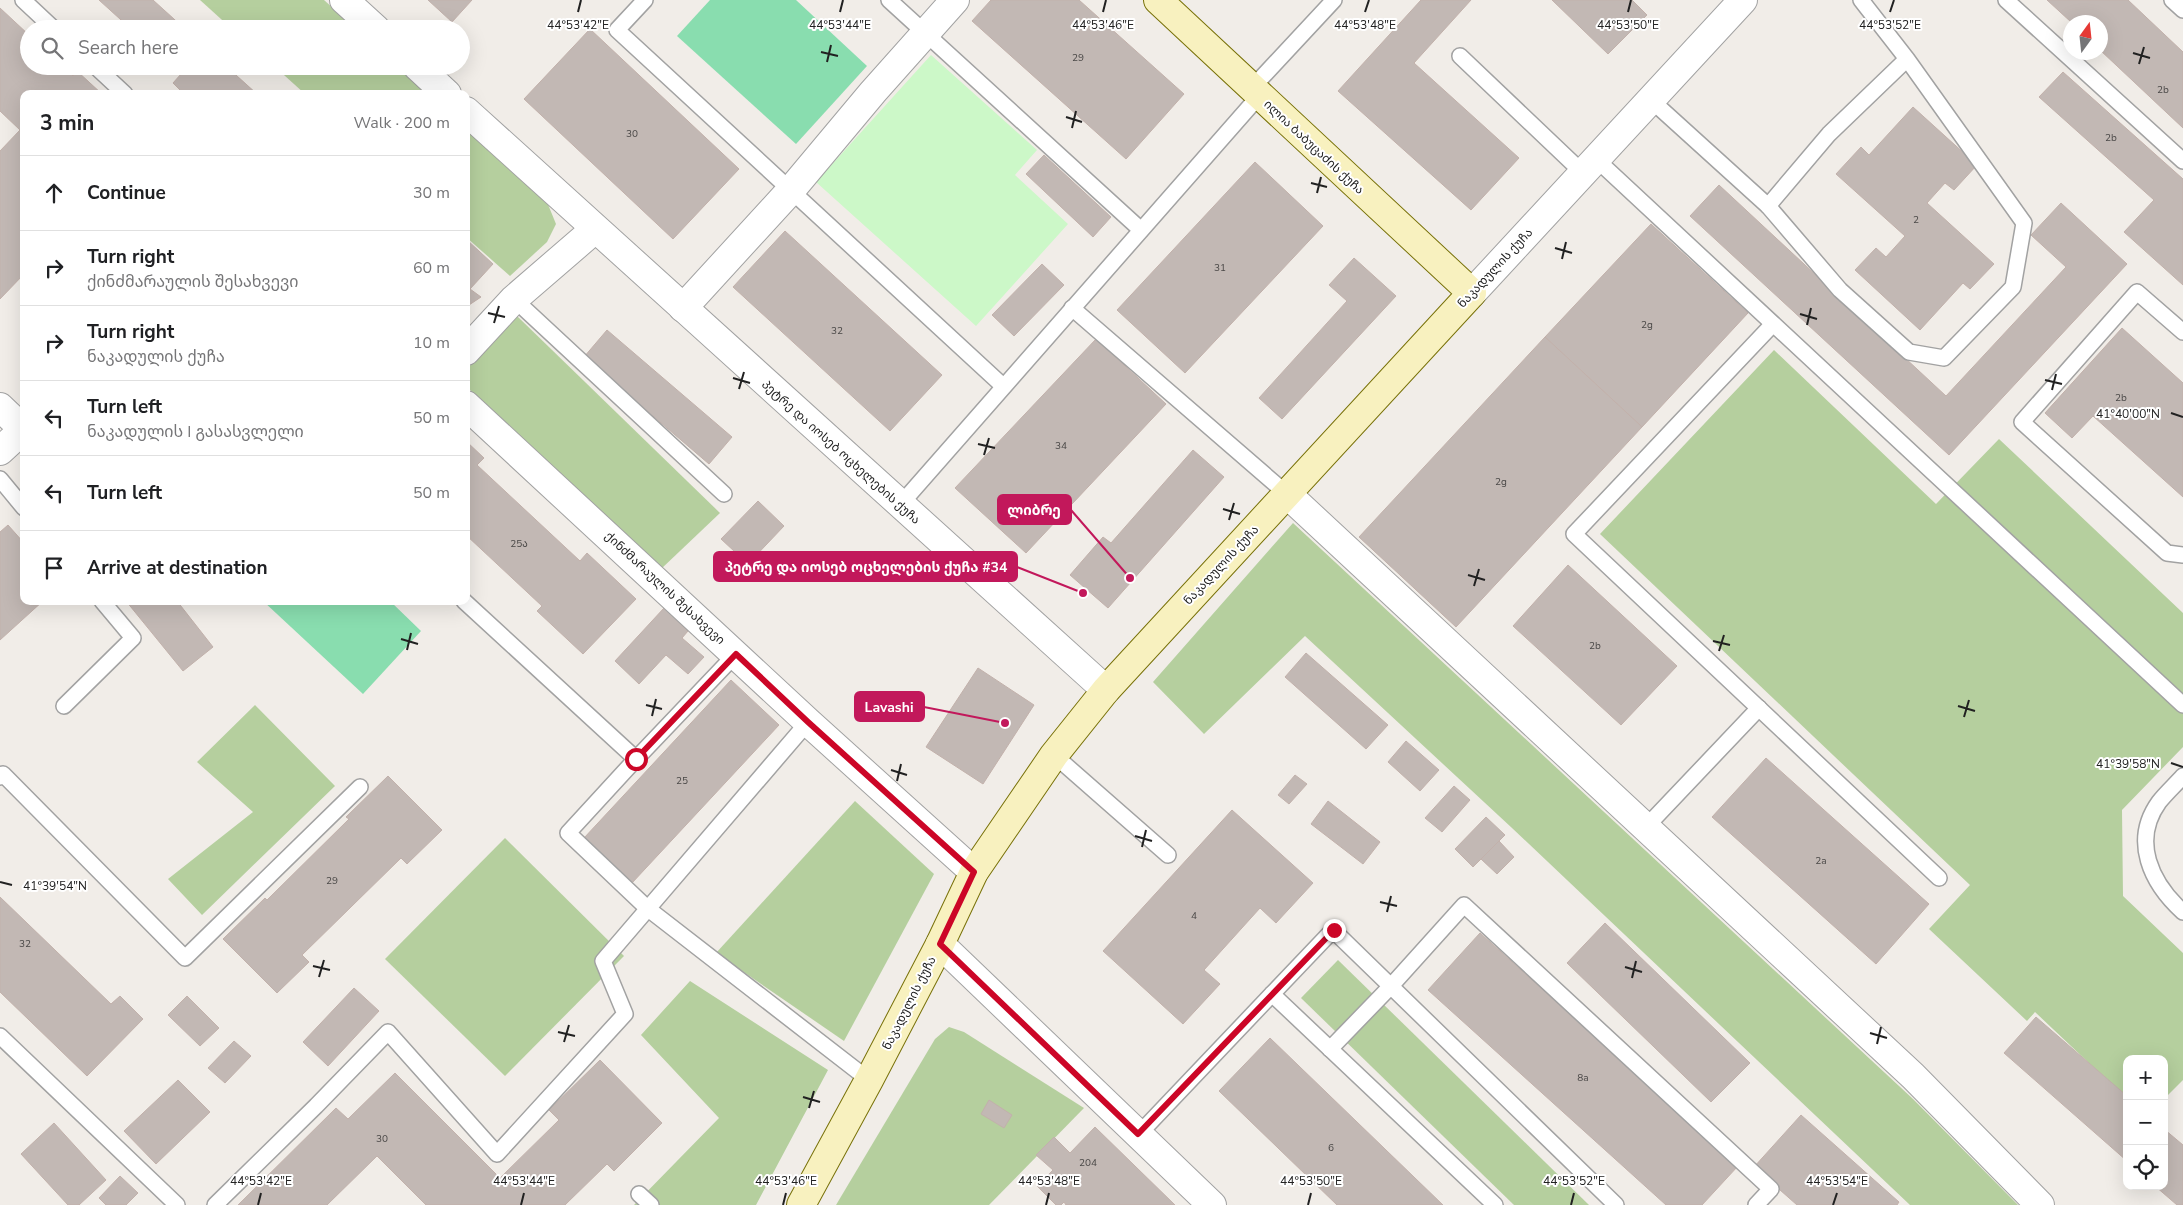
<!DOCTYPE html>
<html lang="en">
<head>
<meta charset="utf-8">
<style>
	body { margin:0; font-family:"Nunito Sans","Noto Sans Georgian",sans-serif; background:#f6f6f6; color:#202124 }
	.controls { position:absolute; right:15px; bottom:15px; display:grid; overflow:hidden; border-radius:10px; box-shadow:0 5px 20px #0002 }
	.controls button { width:45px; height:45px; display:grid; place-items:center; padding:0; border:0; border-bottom:1px solid #e0e0e0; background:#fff; color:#202124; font:25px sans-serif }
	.compass { position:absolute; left:2063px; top:15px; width:45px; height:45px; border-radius:50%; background:#fff; box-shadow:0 5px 20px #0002; rotate:15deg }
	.stop { position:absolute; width:15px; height:15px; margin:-11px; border:4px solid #cc0627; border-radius:50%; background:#fff }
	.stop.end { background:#cc0627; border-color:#fff; box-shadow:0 1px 5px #0008 }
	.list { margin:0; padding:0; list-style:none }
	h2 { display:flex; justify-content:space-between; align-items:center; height:65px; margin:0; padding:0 20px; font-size:21px }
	h2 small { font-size:16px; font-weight:400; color:#757577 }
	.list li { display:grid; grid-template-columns:32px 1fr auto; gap:15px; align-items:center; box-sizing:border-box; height:75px; padding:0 20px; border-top:1px solid #e0e0e0 }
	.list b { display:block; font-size:19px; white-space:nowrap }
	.list p { margin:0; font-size:16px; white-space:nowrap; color:#757577 }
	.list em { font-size:16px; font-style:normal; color:#757577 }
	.icon { flex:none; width:28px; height:28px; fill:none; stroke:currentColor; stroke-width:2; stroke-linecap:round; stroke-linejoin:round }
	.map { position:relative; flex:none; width:2183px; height:1205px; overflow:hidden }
	.search { position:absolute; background:#fff; box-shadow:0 5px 20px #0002; left:20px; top:20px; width:450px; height:55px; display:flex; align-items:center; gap:12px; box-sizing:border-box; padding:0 18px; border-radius:28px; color:#757577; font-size:19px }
	.panel { position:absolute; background:#fff; box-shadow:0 5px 20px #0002; left:20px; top:90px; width:450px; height:515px; border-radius:10px }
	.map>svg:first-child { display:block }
</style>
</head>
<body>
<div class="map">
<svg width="2183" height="1205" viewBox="0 0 2183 1205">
	<rect width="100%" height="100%" fill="#f1ede8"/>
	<!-- forest -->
	<g fill="#b5cf9e">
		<polygon points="200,0 324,0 356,29 232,29"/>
		<polygon points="274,66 397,66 427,94 305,94"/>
		<polygon points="466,129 547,202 556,224 547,242 510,276 466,237"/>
		<polygon points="517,316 720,513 660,570 466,386 466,370"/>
		<polygon points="1774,350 1936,504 1999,439 2183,613 2183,747 2122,810 2123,896 2183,953 2183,1080 2164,1099 2164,1059 2127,1059 2127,1099 2035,1012 2027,1021 1929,929 1970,885 1600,534"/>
		<polygon points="1293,523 1913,1099 2018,1205 1910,1205 1512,828 1305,636 1204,734 1153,682"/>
		<polygon points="255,705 335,786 202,915 168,879 253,812 197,762"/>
		<polygon points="855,801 934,874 844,1041 716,953"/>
		<polygon points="505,838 624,956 505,1076 385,959"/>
		<polygon points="1338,960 1589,1205 1514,1205 1301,998"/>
		<polygon points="690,981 828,1070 756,1205 634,1205 719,1118 641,1035"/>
		<polygon points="949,1027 964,1032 1084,1108 989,1205 836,1205 935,1039"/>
	</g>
	<!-- park -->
	<polygon fill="#ccf8c8" points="931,55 1037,150 1015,175 1068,224 976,326 816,182"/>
	<!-- pitch -->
	<g fill="#89ddaf">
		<polygon points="710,0 796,0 867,66 796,144 677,36"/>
		<polygon points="263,601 390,601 421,631 363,694"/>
	</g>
	<!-- building -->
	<g fill="#c2b8b4" stroke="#c2b1ab">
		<polygon points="99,0 153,0 185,29 131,29"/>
		<polygon points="428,0 472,0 452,22"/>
		<polygon points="991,0 1079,0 1184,94 1126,159 972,21"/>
		<polygon points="1421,0 1471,0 1414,63 1519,158 1471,210 1338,91"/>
		<polygon points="1552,0 1632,0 1647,15 1608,54"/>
		<polygon points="2047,0 2128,0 2183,52 2183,128 2100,50 2100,22 2071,22"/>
		<polygon points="0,8 29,35 29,66 63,66 73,76 77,71 102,94 24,94 24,274 0,299 0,151 20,130 0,111"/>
		<polygon points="590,29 739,169 673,239 524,99"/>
		<polygon points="172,66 226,66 257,94 184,94 173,83 181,74"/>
		<polygon points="2063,72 2183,179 2183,285 2124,232 2154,200 2039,97"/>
		<polygon points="1913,107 1977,165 1954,190 1945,183 1927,203 1994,264 1970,289 1963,283 1920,330 1855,270 1876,248 1886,257 1905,236 1836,174 1861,147 1869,155"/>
		<polygon points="1044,155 1111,217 1093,237 1026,174"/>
		<polygon points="1255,162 1323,226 1185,373 1117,310"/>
		<polygon points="1719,185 1946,396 2066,267 2031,235 2061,203 2127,264 1949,455 1690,216"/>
		<polygon points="1651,224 1748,313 1642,427 1545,337"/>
		<polygon points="785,231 942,375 890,431 733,287"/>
		<polygon points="466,239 493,264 470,289 481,297 466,307"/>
		<polygon points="1354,258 1396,296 1282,419 1259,398 1347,301 1329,285"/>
		<polygon points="1042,264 1064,285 1014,336 992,315"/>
		<polygon points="2122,328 2183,383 2183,497 2093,416 2072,438 2045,413"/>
		<polygon points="607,330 732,437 709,464 584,357"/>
		<polygon points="1545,337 1642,427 1456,627 1359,537"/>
		<polygon points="1096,339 1166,404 1026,553 955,488"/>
		<polygon points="466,441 484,458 477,465 580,561 587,553 636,599 583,654 537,611 542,606 466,535"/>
		<polygon points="1193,450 1224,477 1108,608 1070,575 1103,537 1111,543"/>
		<polygon points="758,501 784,526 748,564 721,539"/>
		<polygon points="8,525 24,543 24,601 43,601 0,640 0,532"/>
		<polygon points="1568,565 1677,666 1621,725 1513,626"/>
		<polygon points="126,601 177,601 213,647 183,671"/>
		<polygon points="664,608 688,631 682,638 704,657 688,674 666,655 639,684 615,661"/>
		<polygon points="1306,653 1388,725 1366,749 1285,677"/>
		<polygon points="978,668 1034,705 983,784 926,747"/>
		<polygon points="731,680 779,725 632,883 584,838"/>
		<polygon points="1406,741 1439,770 1420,791 1388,762"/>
		<polygon points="1766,758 1929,904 1876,964 1712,817"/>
		<polygon points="1295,775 1307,784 1289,804 1278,795"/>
		<polygon points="388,776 442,830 407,864 401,858 302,955 309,962 277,993 223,939 265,898 267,900 349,819 346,817"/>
		<polygon points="1454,786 1470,800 1442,832 1425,818"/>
		<polygon points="1328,801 1380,842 1363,864 1311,824"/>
		<polygon points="1232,810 1313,883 1276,923 1260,908 1204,970 1220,984 1183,1024 1103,951"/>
		<polygon points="1486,817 1505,835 1473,867 1455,849"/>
		<polygon points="1499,841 1514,857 1497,874 1481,859"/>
		<polygon points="0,897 111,1004 120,996 143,1019 87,1076 0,992"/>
		<polygon points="1605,923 1750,1063 1711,1102 1567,963"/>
		<polygon points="1480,933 1738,1166 1702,1205 1666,1205 1428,990"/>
		<polygon points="354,988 379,1011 328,1066 303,1042"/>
		<polygon points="187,996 219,1028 200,1046 168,1015"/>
		<polygon points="2036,1017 2127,1096 2127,1161 2004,1053"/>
		<polygon points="1270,1038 1443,1205 1337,1205 1219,1091"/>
		<polygon points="234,1041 251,1056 225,1083 208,1068"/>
		<polygon points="600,1060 662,1123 614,1171 607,1164 565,1205 426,1205 377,1156 327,1205 238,1205 336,1108 348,1119 395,1073 500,1178 559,1120 549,1110"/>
		<polygon points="178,1080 210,1112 156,1164 124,1131"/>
		<polygon points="989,1100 1012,1115 1004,1128 981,1114"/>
		<polygon points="1801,1115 1899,1202 1897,1205 1797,1205 1754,1167"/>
		<polygon points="54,1123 106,1180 79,1205 68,1205 21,1154"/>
		<polygon points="1095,1127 1175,1205 1066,1205 1064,1202 1061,1205 1056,1205 1037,1186 1053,1170 1036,1155 1054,1137 1070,1153"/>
		<polygon points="2164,1129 2183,1145 2183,1205 2177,1205 2155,1186 2164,1186"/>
		<polygon points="120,1176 138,1193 126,1205 106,1205 99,1198"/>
	</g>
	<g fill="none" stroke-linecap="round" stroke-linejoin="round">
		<defs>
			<g id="lane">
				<polyline points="23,0 54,29"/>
				<polyline points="645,0 617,30 1003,386"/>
				<polyline points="889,0 1141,230"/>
				<polyline points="1861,0 1907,59 2024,223 2013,287 1944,358 1909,352 1840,290 1768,206 1829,134 1907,59"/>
				<polyline points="2006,0 2183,161"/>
				<polyline points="2172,0 2183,10"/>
				<polyline points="1460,56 1583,173"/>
				<polyline points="95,66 125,94"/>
				<polyline points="1252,88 1334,0"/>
				<polyline points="1651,100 1768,206"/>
				<polyline points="1596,159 2183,705"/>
				<polyline points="514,299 724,494"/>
				<polyline points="1072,308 1287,494"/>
				<polyline points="1773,324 1574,534 1939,878"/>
				<polyline points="2183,332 2137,292 2022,422 2167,553 2183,555"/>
				<polyline points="0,479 24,508"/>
				<polyline points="900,505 1259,96"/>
				<polyline points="464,601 636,759 568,833 647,908 869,1080"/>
				<polyline points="64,706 133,638 102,601"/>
				<polyline points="1054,755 1168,855"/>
				<polyline points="636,759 736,654"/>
				<path d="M2183,776c-8,9 -17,17 -24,26 -28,39 -8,81 24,110"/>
				<polyline points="0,777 3,774 185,958 360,787"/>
				<polyline points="1646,827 1759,708"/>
				<polyline points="1272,994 1333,930 1616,1205"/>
				<polyline points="0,1036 177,1205"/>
				<polyline points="1330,1049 1391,986 1464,905 1771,1189 1756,1205"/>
				<polyline points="1139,1134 1272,994 1495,1205"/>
				<polyline points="639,1194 651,1205"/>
				<polyline points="215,1205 316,1106 388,1032 497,1154 625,1014 603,961 808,722"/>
			</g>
			<g id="street">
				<polyline points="344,0 376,29"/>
				<polyline points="417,66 447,94"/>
				<polyline points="466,111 1106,690"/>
				<polyline points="1472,293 1743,0"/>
				<polyline points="683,308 791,190 873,92 955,0"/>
				<polyline points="466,351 514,299 595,229"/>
				<polyline points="466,405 808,722 974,872"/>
				<polyline points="0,407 23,429"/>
				<polyline points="0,451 24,429"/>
				<polyline points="1287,494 1913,1076 2040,1205"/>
				<polyline points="940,944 1212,1205"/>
			</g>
			<polyline id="secondary" points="801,1205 869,1080 940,944 974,872 1054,755 1106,690 1472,293 1158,0"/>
		</defs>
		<!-- lane casing -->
		<use href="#lane" stroke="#a2a2a2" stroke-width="18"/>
		<!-- street casing -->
		<use href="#street" stroke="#a2a2a2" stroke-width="30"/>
		<!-- secondary casing -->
		<use href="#secondary" stroke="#787108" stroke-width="30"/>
		<!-- lane -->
		<use href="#lane" stroke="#fff" stroke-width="15"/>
		<!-- street -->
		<use href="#street" stroke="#fff" stroke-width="28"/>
		<!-- secondary -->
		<use href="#secondary" stroke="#f8f1bf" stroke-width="28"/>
	</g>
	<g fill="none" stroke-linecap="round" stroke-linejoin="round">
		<!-- route -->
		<polyline stroke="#cc0627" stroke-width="6" points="636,759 736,654 808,722 974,872 940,944 1138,1134 1334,930"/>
	</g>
	<!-- ticks -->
	<path fill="none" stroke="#212121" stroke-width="2" d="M578,12l3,-12M840,12l3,-12M1103,12l3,-12M1365,12l4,-12M1628,12l3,-12M1890,12l4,-12M821,52l17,4M2133,53l17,5M827,62l4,-17M2139,64l5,-17M1066,117l16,5M1072,128l4,-17M1311,183l16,4M1317,193l4,-16M1555,248l17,5M1562,259l4,-17M488,313l17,4M1800,314l17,5M494,323l5,-17M1807,325l4,-17M733,378l17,5M2045,380l17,4M739,389l5,-17M2052,390l4,-16M2171,413l12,4M978,444l17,4M984,455l5,-17M1223,509l17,5M1229,520l5,-17M1468,575l17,5M1474,586l5,-17M401,639l17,5M1713,641l17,4M407,650l4,-17M1719,651l5,-16M646,705l16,4M1958,706l17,5M652,716l4,-17M1964,717l5,-17M2171,763l12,4M891,770l16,5M897,781l4,-17M1135,836l17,5M1142,847l4,-17M0,882l12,3M1380,902l17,4M1387,912l4,-16M313,966l17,4M1625,967l17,5M319,977l5,-17M1632,978l4,-17M558,1032l17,4M1870,1033l17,5M564,1042l5,-17M1877,1044l4,-17M803,1097l17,5M809,1108l5,-17M258,1205l3,-12M521,1205l3,-12M783,1205l3,-12M1046,1205l3,-12M1308,1205l3,-12M1571,1205l3,-12M1833,1205l4,-12"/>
	<g text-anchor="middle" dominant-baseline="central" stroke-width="4" stroke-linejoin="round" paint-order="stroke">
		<!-- number labels -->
		<g font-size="10" fill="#494746">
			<text x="1078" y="58">29</text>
			<text x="2163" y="90">2b</text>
			<text x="632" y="134">30</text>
			<text x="2111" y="138">2b</text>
			<text x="1916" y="220">2</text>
			<text x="1220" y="268">31</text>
			<text x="1647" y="325">2g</text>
			<text x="837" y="331">32</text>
			<text x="2121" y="398">2b</text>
			<text x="1061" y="446">34</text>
			<text x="1501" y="482">2g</text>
			<text x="519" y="544">25ა</text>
			<text x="1595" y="646">2b</text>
			<text x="682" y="781">25</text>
			<text x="1821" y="861">2a</text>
			<text x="332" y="881">29</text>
			<text x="1194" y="916">4</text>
			<text x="25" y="944">32</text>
			<text x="1583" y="1078">8a</text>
			<text x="382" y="1139">30</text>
			<text x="1331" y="1148">6</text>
			<text x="1088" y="1163">204</text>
		</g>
		<!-- street labels -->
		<g font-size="12" fill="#212121" stroke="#fff">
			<text transform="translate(1314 147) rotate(43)">ილია ბაბუცაძის ქუჩა</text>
			<text transform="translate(1495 268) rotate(-47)">ნაკადულის ქუჩა</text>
			<text transform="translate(841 452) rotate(42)">პეტრე და იოსებ ოცხელების ქუჩა</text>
			<text transform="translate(1221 565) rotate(-47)">ნაკადულის ქუჩა</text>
			<text transform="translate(665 588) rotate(43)">ქინძმარაულის შესახვევი</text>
			<text transform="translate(909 1003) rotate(-63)">ნაკადულის ქუჩა</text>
		</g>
	</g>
	<g font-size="12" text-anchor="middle" fill="#212121" stroke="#fff" stroke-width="4" stroke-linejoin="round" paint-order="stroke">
		<text x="578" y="29">44°53'42"E</text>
		<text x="840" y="29">44°53'44"E</text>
		<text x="1103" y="29">44°53'46"E</text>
		<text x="1365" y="29">44°53'48"E</text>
		<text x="1628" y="29">44°53'50"E</text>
		<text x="1890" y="29">44°53'52"E</text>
		<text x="2128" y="418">41°40'00"N</text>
		<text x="2128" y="768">41°39'58"N</text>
		<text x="55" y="890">41°39'54"N</text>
		<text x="261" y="1185">44°53'42"E</text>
		<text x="524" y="1185">44°53'44"E</text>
		<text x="786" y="1185">44°53'46"E</text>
		<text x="1049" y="1185">44°53'48"E</text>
		<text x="1311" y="1185">44°53'50"E</text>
		<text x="1574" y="1185">44°53'52"E</text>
		<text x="1837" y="1185">44°53'54"E</text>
	</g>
	<!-- callouts -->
	<path fill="none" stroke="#c2185b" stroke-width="2" d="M1130 578L1071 510M1083 593L1017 567M1005 723L924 707"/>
	<g fill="#c2185b" stroke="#fff" stroke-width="2">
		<circle cx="1130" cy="578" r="5"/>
		<circle cx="1083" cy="593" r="5"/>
		<circle cx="1005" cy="723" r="5"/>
	</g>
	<g fill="#c2185b" stroke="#c2185b" stroke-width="2">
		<rect x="998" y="495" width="73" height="29" rx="5"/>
		<rect x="714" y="552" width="303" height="29" rx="5"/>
		<rect x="855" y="692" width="69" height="29" rx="5"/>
	</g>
	<g font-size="14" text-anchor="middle" font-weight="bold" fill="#fff">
		<text x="1034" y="515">ლიბრე</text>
		<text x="866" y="572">პეტრე და იოსებ ოცხელების ქუჩა #34</text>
		<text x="889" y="712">Lavashi</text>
	</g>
</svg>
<div class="controls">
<button>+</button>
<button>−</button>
<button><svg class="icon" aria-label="locate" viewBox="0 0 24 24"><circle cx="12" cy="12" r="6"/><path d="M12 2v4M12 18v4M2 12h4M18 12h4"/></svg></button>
</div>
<svg class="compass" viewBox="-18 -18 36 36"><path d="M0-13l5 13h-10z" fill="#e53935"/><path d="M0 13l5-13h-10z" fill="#757577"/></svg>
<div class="stop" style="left:636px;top:759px"></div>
<div class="stop end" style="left:1334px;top:930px"></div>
<div class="search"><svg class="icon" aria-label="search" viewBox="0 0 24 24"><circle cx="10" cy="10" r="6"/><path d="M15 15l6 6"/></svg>Search here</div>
<section class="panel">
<h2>3 min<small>Walk · 200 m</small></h2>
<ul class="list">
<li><svg class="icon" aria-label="ahead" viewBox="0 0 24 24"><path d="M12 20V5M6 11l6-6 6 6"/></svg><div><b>Continue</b></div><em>30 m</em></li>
<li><svg class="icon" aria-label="right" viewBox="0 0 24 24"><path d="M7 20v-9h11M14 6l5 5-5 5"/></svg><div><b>Turn right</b><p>ქინძმარაულის შესახვევი</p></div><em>60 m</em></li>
<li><svg class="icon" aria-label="right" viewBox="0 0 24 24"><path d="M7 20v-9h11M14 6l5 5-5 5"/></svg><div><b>Turn right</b><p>ნაკადულის ქუჩა</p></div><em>10 m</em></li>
<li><svg class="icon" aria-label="left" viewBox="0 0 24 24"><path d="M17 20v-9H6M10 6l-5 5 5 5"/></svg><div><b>Turn left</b><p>ნაკადულის I გასასვლელი</p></div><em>50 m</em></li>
<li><svg class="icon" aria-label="left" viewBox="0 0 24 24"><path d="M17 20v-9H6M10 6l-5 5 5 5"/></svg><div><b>Turn left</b></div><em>50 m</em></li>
<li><svg class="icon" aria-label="arrive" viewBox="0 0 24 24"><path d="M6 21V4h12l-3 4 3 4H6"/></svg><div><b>Arrive at destination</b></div></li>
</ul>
</section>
</div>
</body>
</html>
